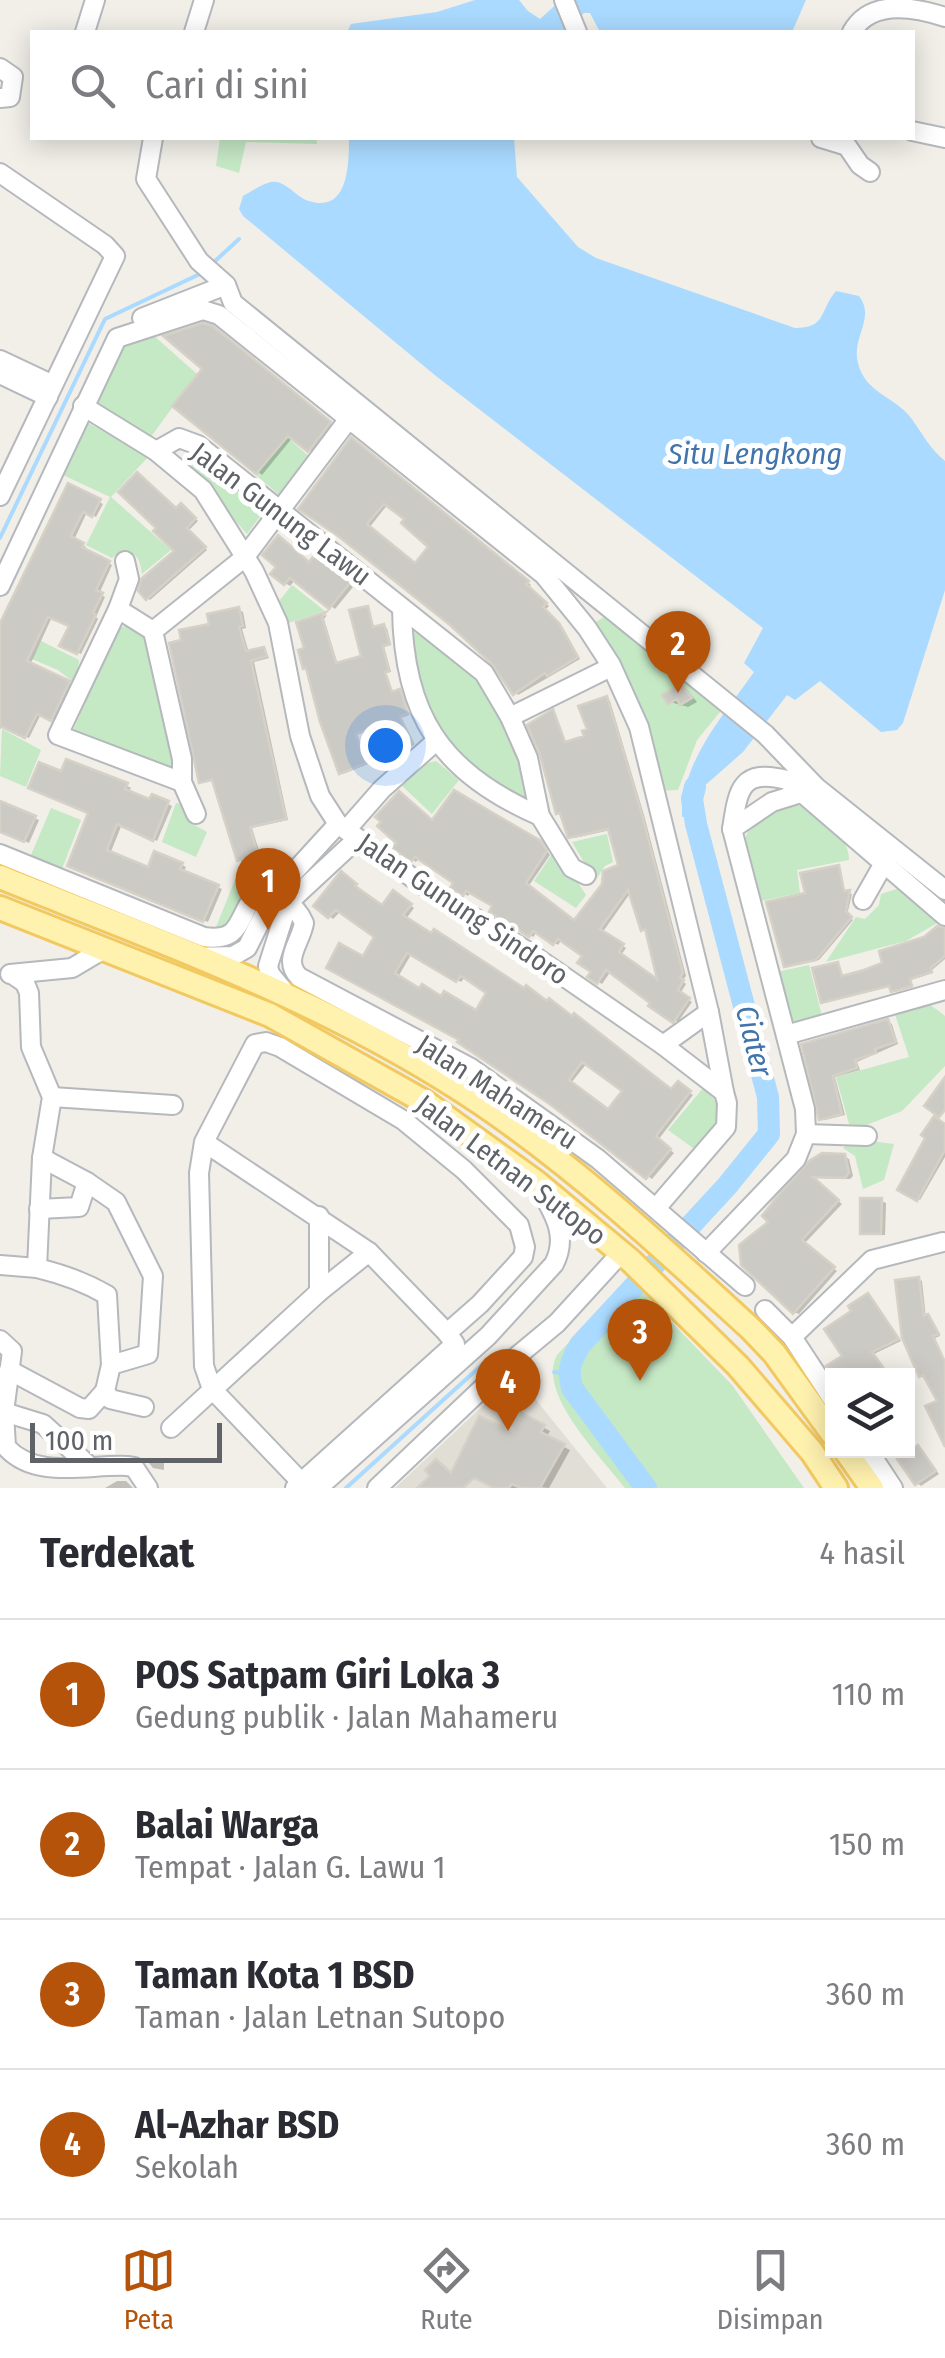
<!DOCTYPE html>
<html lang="id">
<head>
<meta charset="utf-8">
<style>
	body { margin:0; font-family:"Fira Sans Condensed",sans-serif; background:#f7f7f7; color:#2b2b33 }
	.controls { position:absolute; right:30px; bottom:30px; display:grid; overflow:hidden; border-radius:0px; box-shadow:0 5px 25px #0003 }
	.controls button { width:90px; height:90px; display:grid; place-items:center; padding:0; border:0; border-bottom:2px solid #e1e1e2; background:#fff; color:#2b2b33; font:50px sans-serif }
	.scale { position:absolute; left:30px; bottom:25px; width:192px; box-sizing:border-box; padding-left:10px; border:5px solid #5f6368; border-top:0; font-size:28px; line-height:35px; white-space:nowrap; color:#5f6368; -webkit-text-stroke:8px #fff; paint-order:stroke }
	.you { position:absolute; left:385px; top:745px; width:35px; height:35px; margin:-25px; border:8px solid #fff; border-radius:50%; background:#1a73e8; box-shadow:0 0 0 15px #1a73e833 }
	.badge { display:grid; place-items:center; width:65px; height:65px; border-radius:50%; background:#b45309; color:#fff; font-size:32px; font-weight:700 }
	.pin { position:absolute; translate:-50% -82px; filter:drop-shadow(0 2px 5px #0008) }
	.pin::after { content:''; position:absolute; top:52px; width:35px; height:30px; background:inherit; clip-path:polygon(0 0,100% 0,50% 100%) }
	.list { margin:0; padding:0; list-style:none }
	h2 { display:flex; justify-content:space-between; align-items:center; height:130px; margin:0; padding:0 40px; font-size:42px }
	h2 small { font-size:32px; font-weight:400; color:#7c7c81 }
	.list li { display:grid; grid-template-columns:65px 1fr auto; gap:30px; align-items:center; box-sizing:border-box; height:150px; padding:0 40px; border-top:2px solid #e1e1e2 }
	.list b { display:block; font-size:38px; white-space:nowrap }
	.list p { margin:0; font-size:32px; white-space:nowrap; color:#7c7c81 }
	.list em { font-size:32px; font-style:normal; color:#7c7c81 }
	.icon { flex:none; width:55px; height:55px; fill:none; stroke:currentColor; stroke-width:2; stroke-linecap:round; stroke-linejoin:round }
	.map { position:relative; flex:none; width:945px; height:1488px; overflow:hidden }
	.search { position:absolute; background:#fff; box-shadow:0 5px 25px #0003; left:30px; right:30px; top:30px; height:110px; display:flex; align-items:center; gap:25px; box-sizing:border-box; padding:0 35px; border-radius:0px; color:#7c7c81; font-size:38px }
	.sheet { height:730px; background:#fff }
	nav { display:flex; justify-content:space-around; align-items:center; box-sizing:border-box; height:140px; border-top:2px solid #e1e1e2; background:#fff; font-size:28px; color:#7c7c81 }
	nav a { display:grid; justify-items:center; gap:5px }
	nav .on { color:#b45309 }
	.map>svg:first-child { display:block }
</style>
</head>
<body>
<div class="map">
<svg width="945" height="1488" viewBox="0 0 945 1488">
	<rect width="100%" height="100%" fill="#f1efe8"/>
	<!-- education -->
	<polygon fill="#e1ded6" points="516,1375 607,1488 395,1488"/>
	<!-- green -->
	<g fill="#c5e8c5">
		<polygon points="220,138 317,138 317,144 246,142 239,173 216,166"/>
		<polygon points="153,335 197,374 150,438 91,403 121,342"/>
		<path d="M88,423l61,33 -38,41 60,53 -29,24c-2,-15 -5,-24 -23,-22l-7,6 -26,-13 24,-48 -47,-22z"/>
		<polygon points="288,438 313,460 283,498 256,475"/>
		<polygon points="192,453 197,453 259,499 264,511 247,534 184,462"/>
		<polygon points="292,585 325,611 282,625 275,606"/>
		<polygon points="616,609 724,707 697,740 678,790 656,791 611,665 587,628"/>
		<polygon points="133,623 149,635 175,768 73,731 117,629"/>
		<polygon points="415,632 426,635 484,673 529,761 528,799 518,802 470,777 413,693 410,642"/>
		<polygon points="41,641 79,660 77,685 58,670 32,659"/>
		<polygon points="2,729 41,750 26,787 0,776"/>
		<polygon points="436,761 459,780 432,814 398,782 423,764"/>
		<polygon points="176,803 185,804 191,823 207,832 196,857 162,842"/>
		<path d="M792,803c23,7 58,31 57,57l-52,10 3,23 -39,8c-5,-15 -17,-36 -17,-53 -1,-24 28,-41 48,-45z"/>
		<polygon points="51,808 81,820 60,874 28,862"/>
		<polygon points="607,834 613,862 605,866 595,881 572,842"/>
		<polygon points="556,848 586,895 576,908 534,881"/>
		<polygon points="264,862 278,877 248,888 229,927 216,927 237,875"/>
		<polygon points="903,887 944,919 906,941 826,962 856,917 865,919 879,905 881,894"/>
		<polygon points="809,965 822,1016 789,1024 777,972"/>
		<polygon points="928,1003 945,1016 945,1066 902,1111 851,1131 836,1077 909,1057 894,1011"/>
		<path d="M704,1087c28,28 15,39 -8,63l-28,-20z"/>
		<polygon points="854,1139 894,1144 884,1180 863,1189 855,1156 843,1148"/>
		<path d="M629,1278l103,107 72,103h-179c-23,-30 -89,-95 -68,-133z"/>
	</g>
	<!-- water -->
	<g fill="#aadaff">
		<polygon points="475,0 519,0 528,11 540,19 561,0 806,0 792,32 600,32 590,13 584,13 562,32 347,32 351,24 437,12"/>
		<path d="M349,138h165l3,39 61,70 18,11 199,70c32,0 24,-17 41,-37l23,5c17,22 -8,42 -1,67 7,30 36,33 53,55 12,16 18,30 34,43v129l-42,133 -6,7 -16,2 -61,-51 -25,19 -8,-5 -44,57 -41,36 -4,14 4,12 -20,3c-1,-56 42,-102 72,-145l-10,-9 19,-35 -327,-252 -193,-160 -4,-7 4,-13c8,-4 19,-12 28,-14 14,-2 23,13 35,18 42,16 43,-34 43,-62z"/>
	</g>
	<!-- shadow -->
	<g fill="#0003" fill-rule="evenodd">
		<polygon points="218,332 334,426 314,453 293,437 262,475 176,406 206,369"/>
		<path d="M355,443l176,142 -3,3 21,18 -4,4 18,18 17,31 -62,36 -24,-33 -43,-39 -112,-89zM388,504l19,15 24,28 -15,19 -47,-38z"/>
		<polygon points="69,487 103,504 96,517 87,512 74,540 86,547 84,551 112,565 99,594 105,597 96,617 98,619 81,654 62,645 72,626 52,617 30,665 72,685 55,720 41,714 29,738 4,726 0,729 0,627"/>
		<polygon points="184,508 198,521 189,530 207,550 150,600 148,598 177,551 177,511"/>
		<polygon points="320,560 353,587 335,609 296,579 290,586 285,583 279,567 310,564"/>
		<polygon points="368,609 375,629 387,628 391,645 384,647 391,672 386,673 393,694 402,693 409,715 401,718 414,745 395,751 382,725 357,735 368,764 343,774 309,670 305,668 307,650 299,623 327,615 324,619 338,665 364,658"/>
		<polygon points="239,610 243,612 246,628 242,629 249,653 264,649 269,658 254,662 288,820 252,828 261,857 243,862 239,860 215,781 201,781 212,626"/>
		<polygon points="681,687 688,691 697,702 688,707 670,702"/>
		<path d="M606,699l4,2 34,114 42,161 -4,5 4,3 -6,10 12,8 -14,20 -26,-16 1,-3 -42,-32 -9,13 -12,-7 4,-6 -9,-16 -23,-16 -4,6 -20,-14 -5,6 -41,-26 3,-6 -24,-14 -3,5 -14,-9 3,-4 -37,-26 -4,5 -3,-2 20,-38 22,-28 89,52 6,9 -22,32 46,36 47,-57 -10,-36 -37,8 -16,-26 -5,-100 14,32 21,-6zM631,892l12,37 5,3 13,52 -40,-29 5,-7 -24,-15z"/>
		<polygon points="68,762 127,786 131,788 128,793 151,803 153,797 172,806 157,841 122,824 110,854 149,870 182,865 186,867 183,873 222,889 208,922 74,868 91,812 62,775"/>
		<polygon points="0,804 39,820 29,843 0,830"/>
		<polygon points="838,867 846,893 852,894 847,915 853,920 819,960 788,966 786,965 808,895"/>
		<path d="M346,877l13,11 -2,2 26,18 11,-14 20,14 -8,11 266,172 6,-7 15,11 -35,45 16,13 -22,26 -190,-140 -98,-80 14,-22 -37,-26 -8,8 -4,-3zM412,953l49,29 5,-6 24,17 -13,21 -57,-23 -22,-14zM588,1062l37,28 -17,21 -37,-28z"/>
		<polygon points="945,931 945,959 932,970 933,973 911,980 913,987 895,992 892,986 823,1001 838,964 843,978 885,964 925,939"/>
		<polygon points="888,1022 892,1024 898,1044 857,1062 860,1070 835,1077 845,1115 825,1120 821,1118 804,1046"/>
		<polygon points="945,1126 945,1157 920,1200 900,1189"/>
		<polygon points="844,1156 849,1159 853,1176 850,1179 813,1178 842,1204 804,1244 837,1271 799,1314 794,1312 772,1222 810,1163"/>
		<polygon points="881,1201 886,1203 885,1235 867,1235 862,1232"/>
		<polygon points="918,1279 922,1281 926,1318 931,1318 940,1336 935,1338 945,1362 945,1440 940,1402 921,1375"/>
		<polygon points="871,1298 901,1341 874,1354 885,1370 876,1376 835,1376"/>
		<polygon points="523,1417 550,1431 546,1438 570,1450 549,1488 519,1485 517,1488 498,1488 514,1435"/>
		<polygon points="918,1448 939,1474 921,1486 917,1483"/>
		<polygon points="145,1458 164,1460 164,1470 153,1468"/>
		<polygon points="117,1481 126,1481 133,1488 105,1488"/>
	</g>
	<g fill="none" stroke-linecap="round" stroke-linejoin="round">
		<!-- stream -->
		<g stroke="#aadaff" stroke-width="4">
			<polyline points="213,263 239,239"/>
			<polyline points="0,538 105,319 202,273"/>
			<polyline points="554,1372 568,1374"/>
			<polyline points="346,1488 484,1363"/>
		</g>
		<!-- river -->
		<path stroke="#aadaff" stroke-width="22" d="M646,1488l-74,-100c-5,-19 -1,-27 8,-43l147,-159 42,-52 -1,-37 -72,-273 -4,-25 3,-12"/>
	</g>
	<!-- building -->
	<g fill="#cccac5" stroke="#d6d1c6" stroke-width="2.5" fill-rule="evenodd">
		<polygon points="203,323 213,326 331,422 308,452 288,436 256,474 172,406 202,369 163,336"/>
		<path d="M351,437l178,144 -3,3 21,19 -4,4 16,16 19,34 -31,19 -2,-3 -32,22 -21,-31 -42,-39 -112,-89 -40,-27zM384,504l20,15 -3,4 27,24 -13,16 -48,-39z"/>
		<polygon points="137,472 176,508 181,503 196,518 187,528 206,547 146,600 138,591 141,579 174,551 153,531 156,528 118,492"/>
		<polygon points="68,483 101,499 92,517 83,512 71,536 84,543 82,547 110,561 96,590 103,593 93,613 96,615 77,654 59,646 69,626 48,617 27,661 70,681 51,721 37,714 25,738 0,726 0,623"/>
		<polygon points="278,535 309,562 315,554 350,583 329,609 290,578 284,585 270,574 276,567 262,555"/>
		<polygon points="368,606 373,627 384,624 390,644 383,646 389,671 385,672 392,692 400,689 408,713 400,717 413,743 393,753 379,725 356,734 367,763 339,774 320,722 306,668 303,669 298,650 304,648 296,622 326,612 322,617 336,663 361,656 349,610"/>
		<polygon points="239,607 243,626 239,627 246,651 264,647 267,656 251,661 286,819 250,827 258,855 237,861 212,780 199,783 169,643 181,640 179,630 209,624 207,614"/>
		<polygon points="681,684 692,698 680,705 677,699 668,704 662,695"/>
		<path d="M607,696l34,115 42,162 -3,5 4,2 -6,10 12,8 -17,25 -25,-17 2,-3 -44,-33 -9,14 -10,-7 4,-5 -14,-9 5,-7 -24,-17 -5,6 -20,-14 -4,6 -40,-25 3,-6 -26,-15 -3,5 -13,-8 3,-5 -38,-26 -4,5 -19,-14 4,-5 -19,-17 4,-4 -6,-5 24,-26 33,29 22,-30 87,51 6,10 -21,32 48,37 28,-36 1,-13 15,-6 -10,-36 -40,9 -8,-25 -4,1 -16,-59 -13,-30 26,-16 12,33 19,-6 -2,-5 5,-2 -9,-23zM628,890l13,41 4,-2 12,50 -38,-27 5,-8 -24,-15z"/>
		<polygon points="66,759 128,783 125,789 149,799 152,794 169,801 153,841 117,824 107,850 148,867 154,851 183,863 180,869 219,885 203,922 67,866 88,813 28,788 39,762 61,771"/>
		<polygon points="0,801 36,816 24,842 0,832"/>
		<polygon points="839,865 844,891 850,890 846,911 852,917 816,960 784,967 766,902 805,893 800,873"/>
		<path d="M341,871l16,13 -2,2 27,19 11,-15 19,14 -9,11 28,18 3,-4 90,59 2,-3 21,16 2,-3 23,18 2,-3 97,76 7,-8 13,10 -35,45 15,13 -25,30 -95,-74 -94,-63 2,-2 -133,-72 13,-25 24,13 11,-19 -38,-27 -8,8 -15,-12zM407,953l49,29 5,-6 25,17 -10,17 -32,-19 -3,5 -19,-12 -3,4 -24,-15zM582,1062l40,29 -14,18 -39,-29z"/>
		<polygon points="937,926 945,928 945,956 931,968 932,972 910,979 912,986 891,992 889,986 821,1003 812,968 838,962 842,976 864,970 882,963 879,951 924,937"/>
		<polygon points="888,1019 896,1042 875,1049 876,1053 855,1060 857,1068 833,1076 842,1114 819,1120 801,1044"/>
		<polygon points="945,1077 945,1110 939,1117 924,1106"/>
		<polygon points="934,1116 945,1124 945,1150 917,1201 897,1190 925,1138 921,1135"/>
		<polygon points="822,1153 845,1154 849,1173 845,1178 813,1177 839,1200 802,1240 835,1267 793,1314 741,1265 739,1245 768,1222 762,1216 775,1199 809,1161"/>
		<polygon points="860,1198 882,1198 881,1234 860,1234"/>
		<polygon points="919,1277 924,1316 928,1314 939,1334 933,1336 945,1362 945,1447 925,1406 937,1401 923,1375 919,1377 902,1338 895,1280"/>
		<polygon points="868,1293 899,1339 872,1352 883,1367 871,1376 832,1376 826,1366 842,1356 824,1329 851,1311 848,1306"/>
		<polygon points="522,1413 545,1425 541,1432 565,1444 540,1488 521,1488 512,1484 509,1488 494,1488 474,1478 463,1488 417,1488 430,1476 425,1470 436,1459 451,1473 479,1416 513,1432"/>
		<polygon points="918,1445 936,1471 915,1485 897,1459"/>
	</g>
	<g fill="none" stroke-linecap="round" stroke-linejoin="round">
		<defs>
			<g id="minor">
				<polyline points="564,0 577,32"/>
				<polyline points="85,32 95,0"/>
				<polyline points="194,32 204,0"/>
				<path d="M852,32c18,-32 59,-26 93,-15"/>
				<polyline points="0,68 13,77 10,97 0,98"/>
				<polyline points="912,131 945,138"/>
				<polyline points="153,138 146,179 199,261 226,285 233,303 765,734 816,787 945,890"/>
				<polyline points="821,138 847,146 860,165 870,172"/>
				<polyline points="0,173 105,245 115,256 0,496"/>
				<polyline points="142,318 226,285"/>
				<polyline points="0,360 53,385"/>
				<polyline points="0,374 48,397"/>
				<polyline points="83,406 156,451 203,490 254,571 278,623 300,736 320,796 338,824 421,884 527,951 663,1045"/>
				<polyline points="156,451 179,438 198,445 484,673 510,717 528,758 540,816 572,868 586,875"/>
				<polyline points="125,561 129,579 118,609 58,735 182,782 182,759 153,631"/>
				<polyline points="0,586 117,338 203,310 219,315 544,575 587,628 611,665 639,727 709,1012 724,1092"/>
				<path d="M402,608c1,107 39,165 138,208"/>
				<polyline points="118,609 153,631 244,558 348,420"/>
				<polyline points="510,717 611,667"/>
				<polyline points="182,782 196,814"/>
				<polyline points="732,829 772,802 801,793"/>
				<polyline points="346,830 382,789 435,742"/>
				<path d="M0,854l204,83c37,5 32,-16 50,-41 22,-4 41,6 50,27 -3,19 -22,37 -5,54l172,91 127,91 147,127"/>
				<polyline points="863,900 883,865"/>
				<polyline points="201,957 233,956 247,948 274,894 338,824"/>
				<polyline points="10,974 72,968 104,949"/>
				<polyline points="287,995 270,974 268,966 288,903 357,839"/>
				<polyline points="786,1035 945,990"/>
				<polyline points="52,1097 173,1105"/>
				<polyline points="806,1134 867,1136"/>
				<polyline points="204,1142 369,1252 447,1333 480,1304 523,1257 525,1247 519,1225 464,1170 403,1120 280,1047 266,1042 255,1044 204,1142 199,1173 204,1366 212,1389 301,1482"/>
				<polyline points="42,1158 87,1182"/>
				<polyline points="657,1207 726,1127 727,1103 724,1092 663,1045 709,1012"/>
				<polyline points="39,1209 79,1207 87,1182 116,1202 153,1276 148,1354 111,1365 105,1391 110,1399 144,1407"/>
				<polyline points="319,1216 319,1292"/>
				<path d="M706,1253l90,-94 10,-25 -1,-25 -73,-280c6,-39 8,-61 55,-49l158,136"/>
				<polyline points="0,1265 37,1268 42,1158 52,1097 31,1047 29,993 25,983 12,974"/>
				<path d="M37,1268c25,6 48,14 70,27l4,70"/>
				<polyline points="765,1310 792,1337 832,1398"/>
				<polyline points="792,1337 872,1260 943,1242"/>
				<polyline points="0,1340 12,1351 4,1412 0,1412"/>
				<polyline points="9,1370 80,1408 89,1409 105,1391"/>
				<polyline points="171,1428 319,1292 369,1252"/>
				<polyline points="868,1450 893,1488"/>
				<path d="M88,1465l-45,-41 -39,-12 2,35c29,33 82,17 121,19l7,1 14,21"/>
				<polyline points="295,1488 455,1344 447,1333"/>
				<path d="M318,1488l170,-152 66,-72c14,-27 1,-49 -13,-73"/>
				<polyline points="377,1488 510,1362 557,1323 621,1253"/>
			</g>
			<g id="major">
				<path d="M0,877c164,66 335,127 482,227 97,66 183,146 269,225l23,24 58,80"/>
				<polyline points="0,908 270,1015 425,1102 536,1182 631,1261 738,1366 812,1452 836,1488"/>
				<polyline points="845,1450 872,1488"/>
			</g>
		</defs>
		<!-- minor casing -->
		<use href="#minor" stroke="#b5b8bc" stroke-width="22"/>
		<!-- major casing -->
		<use href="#major" stroke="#f2c960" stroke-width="28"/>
		<!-- minor -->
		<use href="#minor" stroke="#fff" stroke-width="18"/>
		<!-- major -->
		<use href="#major" stroke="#fff2af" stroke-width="22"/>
	</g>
	<g text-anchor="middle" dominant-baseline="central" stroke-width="10" stroke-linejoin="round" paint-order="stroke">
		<!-- street labels -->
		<g font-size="28" fill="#5f6368" stroke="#fff">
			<text transform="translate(281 514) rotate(37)">Jalan Gunung Lawu</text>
			<text transform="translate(463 909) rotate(34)">Jalan Gunung Sindoro</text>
			<text transform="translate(497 1092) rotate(33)">Jalan Mahameru</text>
			<text transform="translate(511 1170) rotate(37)">Jalan Letnan Sutopo</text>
		</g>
		<!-- water labels -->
		<g font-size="30" font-style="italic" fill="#4174aa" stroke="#fff">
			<text x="755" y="454">Situ Lengkong</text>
			<text transform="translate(754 1041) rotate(76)">Ciater</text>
		</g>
	</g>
</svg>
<div class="controls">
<button><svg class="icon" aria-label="layers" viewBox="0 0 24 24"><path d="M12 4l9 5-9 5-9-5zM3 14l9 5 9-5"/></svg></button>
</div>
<div class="scale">100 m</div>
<div class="you"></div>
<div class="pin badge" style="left:268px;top:930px">1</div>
<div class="pin badge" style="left:678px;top:693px">2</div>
<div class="pin badge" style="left:640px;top:1381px">3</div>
<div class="pin badge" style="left:508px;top:1431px">4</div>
<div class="search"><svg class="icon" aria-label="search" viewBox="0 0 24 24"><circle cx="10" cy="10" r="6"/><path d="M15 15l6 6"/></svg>Cari di sini</div>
</div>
<section class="sheet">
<h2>Terdekat<small>4 hasil</small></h2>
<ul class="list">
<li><span class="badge">1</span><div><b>POS Satpam Giri Loka 3</b><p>Gedung publik · Jalan Mahameru</p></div><em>110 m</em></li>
<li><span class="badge">2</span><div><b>Balai Warga</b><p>Tempat · Jalan G. Lawu 1</p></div><em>150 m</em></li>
<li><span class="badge">3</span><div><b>Taman Kota 1 BSD</b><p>Taman · Jalan Letnan Sutopo</p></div><em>360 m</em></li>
<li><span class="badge">4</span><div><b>Al-Azhar BSD</b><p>Sekolah</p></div><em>360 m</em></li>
</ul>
</section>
<nav>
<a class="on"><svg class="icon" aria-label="map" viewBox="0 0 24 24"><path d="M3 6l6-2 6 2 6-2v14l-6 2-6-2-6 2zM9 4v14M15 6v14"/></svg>Peta</a>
<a><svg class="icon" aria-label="directions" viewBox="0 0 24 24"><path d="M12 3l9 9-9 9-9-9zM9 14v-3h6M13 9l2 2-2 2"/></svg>Rute</a>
<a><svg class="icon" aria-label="saved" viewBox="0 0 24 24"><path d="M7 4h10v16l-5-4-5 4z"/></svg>Disimpan</a>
</nav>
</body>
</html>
